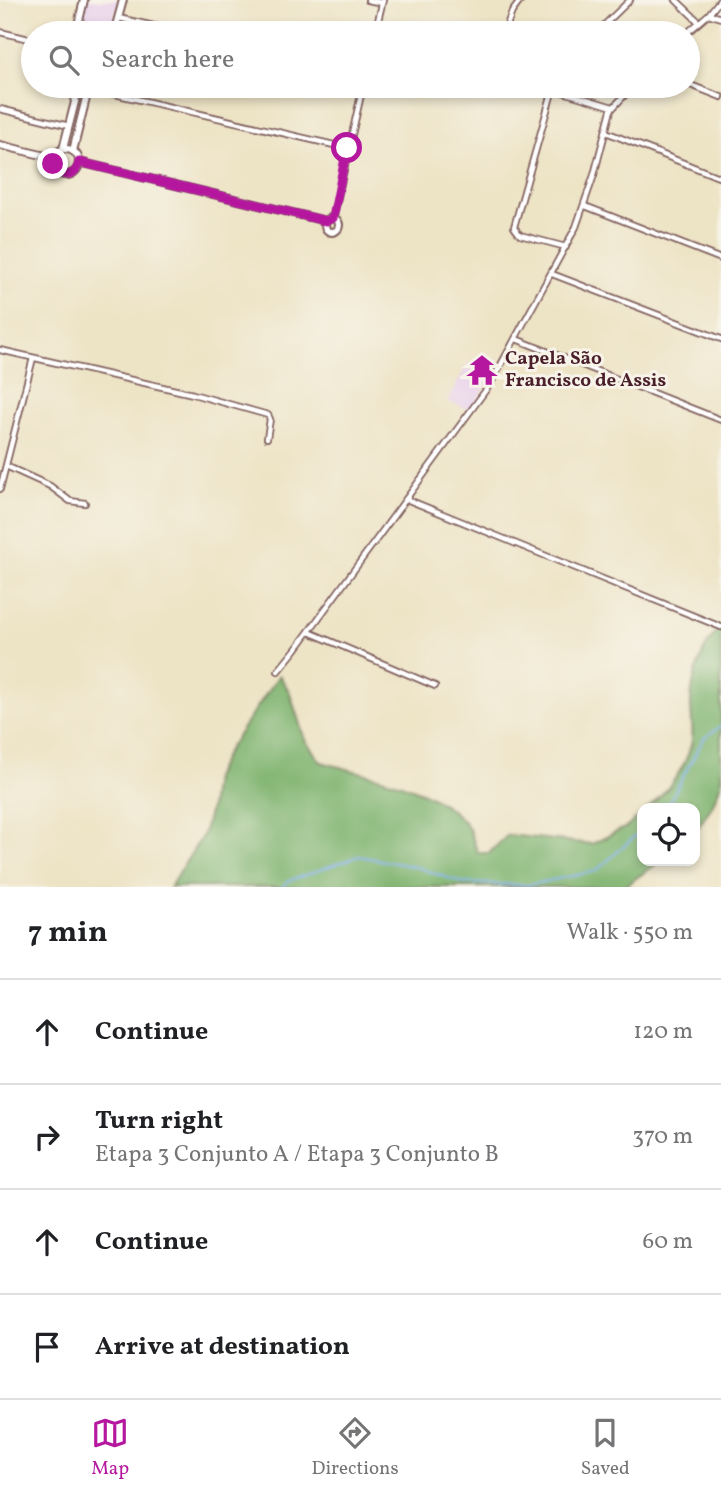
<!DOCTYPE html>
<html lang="en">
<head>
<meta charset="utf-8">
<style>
	body { margin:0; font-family:Vollkorn,serif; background:#f6f6f6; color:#202124 }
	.controls { position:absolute; right:21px; bottom:21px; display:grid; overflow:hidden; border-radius:14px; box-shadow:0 4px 10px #0003 }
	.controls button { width:63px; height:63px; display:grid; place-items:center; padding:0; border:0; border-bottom:2px solid #e0e0e0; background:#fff; color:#202124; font:35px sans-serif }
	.stop { position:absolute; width:21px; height:21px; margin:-16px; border:5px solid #b5179e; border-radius:50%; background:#fff }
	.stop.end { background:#b5179e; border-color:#fff; box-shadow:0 2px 7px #0008 }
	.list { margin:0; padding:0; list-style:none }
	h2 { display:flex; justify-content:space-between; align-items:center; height:91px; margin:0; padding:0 28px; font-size:30px }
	h2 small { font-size:23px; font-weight:400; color:#757577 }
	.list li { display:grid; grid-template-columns:46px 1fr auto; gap:21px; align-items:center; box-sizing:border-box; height:105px; padding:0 28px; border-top:2px solid #e0e0e0 }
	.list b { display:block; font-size:26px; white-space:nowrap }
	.list p { margin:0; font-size:23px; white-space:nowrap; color:#757577 }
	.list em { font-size:23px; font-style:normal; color:#757577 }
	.icon { flex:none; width:38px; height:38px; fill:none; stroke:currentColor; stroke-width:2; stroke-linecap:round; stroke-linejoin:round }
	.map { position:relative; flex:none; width:721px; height:887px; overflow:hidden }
	.search { position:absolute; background:#fff; box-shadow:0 4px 10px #0003; left:21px; right:21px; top:21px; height:77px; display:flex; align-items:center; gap:18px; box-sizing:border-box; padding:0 24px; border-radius:38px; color:#757577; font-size:26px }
	.sheet { height:511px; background:#fff }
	nav { display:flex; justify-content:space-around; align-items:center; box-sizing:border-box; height:98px; border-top:2px solid #e0e0e0; background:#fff; font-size:19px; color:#757577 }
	nav a { display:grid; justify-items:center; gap:4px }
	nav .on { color:#b5179e }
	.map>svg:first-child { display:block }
</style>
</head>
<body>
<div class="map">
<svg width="721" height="887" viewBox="0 0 721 887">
	<rect width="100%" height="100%" fill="#f7f3e8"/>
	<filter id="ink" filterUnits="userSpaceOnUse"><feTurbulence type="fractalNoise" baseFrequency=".0143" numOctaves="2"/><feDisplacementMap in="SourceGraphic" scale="14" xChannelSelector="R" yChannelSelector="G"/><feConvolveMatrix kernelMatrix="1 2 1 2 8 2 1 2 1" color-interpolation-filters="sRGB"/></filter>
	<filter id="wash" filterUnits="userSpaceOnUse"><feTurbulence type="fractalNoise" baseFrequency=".00686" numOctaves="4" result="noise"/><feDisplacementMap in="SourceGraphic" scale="28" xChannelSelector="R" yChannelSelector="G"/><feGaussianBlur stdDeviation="1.57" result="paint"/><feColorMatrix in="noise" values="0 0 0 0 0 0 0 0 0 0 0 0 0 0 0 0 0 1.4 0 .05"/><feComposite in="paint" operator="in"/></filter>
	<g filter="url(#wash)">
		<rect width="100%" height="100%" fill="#ede3c5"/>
		<!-- built -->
		<g fill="#e9d2ed">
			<polygon points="87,0 119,0 111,33 79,33"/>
			<polygon points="468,363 494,374 470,410 448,401"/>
		</g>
		<!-- forest -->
		<g fill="#7fb46f" stroke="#646a4d" stroke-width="2">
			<path d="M721,626v158l-9,22 -17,26v-24h-47c19,-16 37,-39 43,-63 4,-14 -1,-30 0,-44 2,-29 11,-54 30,-75z"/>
			<path d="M279,675l10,16 16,49 16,22c48,14 109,21 144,61 6,7 9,21 13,30h11l19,-18 84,9 35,-17 15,-13v47h19l-38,26h-453l33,-52 7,-26 4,-31 12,-25z"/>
		</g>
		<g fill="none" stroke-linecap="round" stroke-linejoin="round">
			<!-- stream -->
			<g stroke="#7caee8" stroke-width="2">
				<polyline points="666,808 704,738 721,726"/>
				<polyline points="282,887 288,881 359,856 416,867 463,883 528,885 596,871 642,830"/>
			</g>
		</g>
	</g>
	<g filter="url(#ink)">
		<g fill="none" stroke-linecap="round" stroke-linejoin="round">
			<defs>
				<g id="minor">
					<polyline points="368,0 382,3"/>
					<polyline points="676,0 699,22"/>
					<polyline points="709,14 721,18"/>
					<polyline points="119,18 184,33"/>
					<polyline points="0,32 33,40"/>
					<polyline points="375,33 383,0"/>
					<polyline points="504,33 512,12 521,0"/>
					<polyline points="596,33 630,0"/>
					<polyline points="687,33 709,14 720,0"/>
					<polyline points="688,84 721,97"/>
					<polyline points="80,86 347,148"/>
					<polyline points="543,86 613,107"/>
					<polyline points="553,89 514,227 520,235 566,247"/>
					<polyline points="0,109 69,126"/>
					<polyline points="606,132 721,178"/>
					<polyline points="585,206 721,259"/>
					<polyline points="333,218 363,86"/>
					<polyline points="552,274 721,339"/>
					<polyline points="516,339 721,420"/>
					<polyline points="0,350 193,394 268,415 270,419 267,438"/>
					<polyline points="6,466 50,486 70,501 85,503"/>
					<polyline points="0,489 33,358"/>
					<polyline points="406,499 721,627"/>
					<polyline points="309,632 435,686"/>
					<polyline points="278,671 296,649 491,383 576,227 594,175 611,110 633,86"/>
				</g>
				<g id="tertiary">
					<polyline points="76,33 84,0"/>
					<polyline points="114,33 123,0"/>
					<polyline points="0,145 54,158"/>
					<circle cx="66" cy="162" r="13"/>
					<polyline points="63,149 79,86"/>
					<polyline points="73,151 89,86"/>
					<polyline points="79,162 326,221"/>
					<circle cx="332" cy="225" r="7"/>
				</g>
			</defs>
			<!-- minor casing -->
			<use href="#minor" stroke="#836461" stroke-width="8"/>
			<!-- tertiary casing -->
			<use href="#tertiary" stroke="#836461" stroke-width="10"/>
			<!-- minor -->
			<use href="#minor" stroke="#fff" stroke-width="4.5"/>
			<!-- tertiary -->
			<use href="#tertiary" stroke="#fff" stroke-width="6"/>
		</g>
	</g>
	<g fill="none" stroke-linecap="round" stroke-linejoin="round" filter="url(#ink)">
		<!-- route -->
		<path stroke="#b5179e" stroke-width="9" d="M53,164c6,15 23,14 26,-2l247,59 7,-3 14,-70"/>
	</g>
	<!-- icons -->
	<defs>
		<symbol id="temple-bare" viewBox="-9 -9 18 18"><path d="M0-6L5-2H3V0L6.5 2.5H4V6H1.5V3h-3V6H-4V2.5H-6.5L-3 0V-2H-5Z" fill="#b5179e" stroke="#f7f3e8" stroke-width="2.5" paint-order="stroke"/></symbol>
	</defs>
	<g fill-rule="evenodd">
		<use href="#temple-bare" x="460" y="348" width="44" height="44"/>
	</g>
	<g text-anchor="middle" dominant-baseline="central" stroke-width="6" stroke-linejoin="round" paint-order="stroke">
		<!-- poi labels -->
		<g font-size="19" font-weight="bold" fill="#4a1f2b" stroke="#f7f3e8" text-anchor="start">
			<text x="505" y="359">Capela São<tspan x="505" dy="22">Francisco de Assis</tspan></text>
		</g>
	</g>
</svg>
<div class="controls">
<button><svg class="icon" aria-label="locate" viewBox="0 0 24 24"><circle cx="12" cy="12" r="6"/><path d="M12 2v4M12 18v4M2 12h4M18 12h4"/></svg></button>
</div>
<div class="stop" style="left:347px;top:148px"></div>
<div class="stop end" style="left:53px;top:164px"></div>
<div class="search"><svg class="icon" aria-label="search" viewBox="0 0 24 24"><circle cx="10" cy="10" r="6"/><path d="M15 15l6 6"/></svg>Search here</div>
</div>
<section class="sheet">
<h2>7 min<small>Walk · 550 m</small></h2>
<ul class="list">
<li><svg class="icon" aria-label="ahead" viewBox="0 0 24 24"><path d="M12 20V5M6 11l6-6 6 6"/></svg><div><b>Continue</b></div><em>120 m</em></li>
<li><svg class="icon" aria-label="right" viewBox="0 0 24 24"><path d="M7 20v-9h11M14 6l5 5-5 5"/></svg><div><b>Turn right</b><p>Etapa 3 Conjunto A / Etapa 3 Conjunto B</p></div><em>370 m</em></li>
<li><svg class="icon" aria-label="ahead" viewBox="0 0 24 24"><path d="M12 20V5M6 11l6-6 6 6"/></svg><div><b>Continue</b></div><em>60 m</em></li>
<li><svg class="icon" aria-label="arrive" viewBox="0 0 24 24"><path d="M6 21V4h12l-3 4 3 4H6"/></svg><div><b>Arrive at destination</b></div></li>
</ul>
</section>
<nav>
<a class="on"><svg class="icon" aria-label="map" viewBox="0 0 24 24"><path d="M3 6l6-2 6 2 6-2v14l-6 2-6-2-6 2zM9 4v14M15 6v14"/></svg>Map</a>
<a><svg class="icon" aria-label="directions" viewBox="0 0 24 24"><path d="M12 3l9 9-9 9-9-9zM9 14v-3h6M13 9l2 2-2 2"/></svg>Directions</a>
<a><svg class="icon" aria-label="saved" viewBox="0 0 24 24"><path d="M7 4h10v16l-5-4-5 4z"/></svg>Saved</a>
</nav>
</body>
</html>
